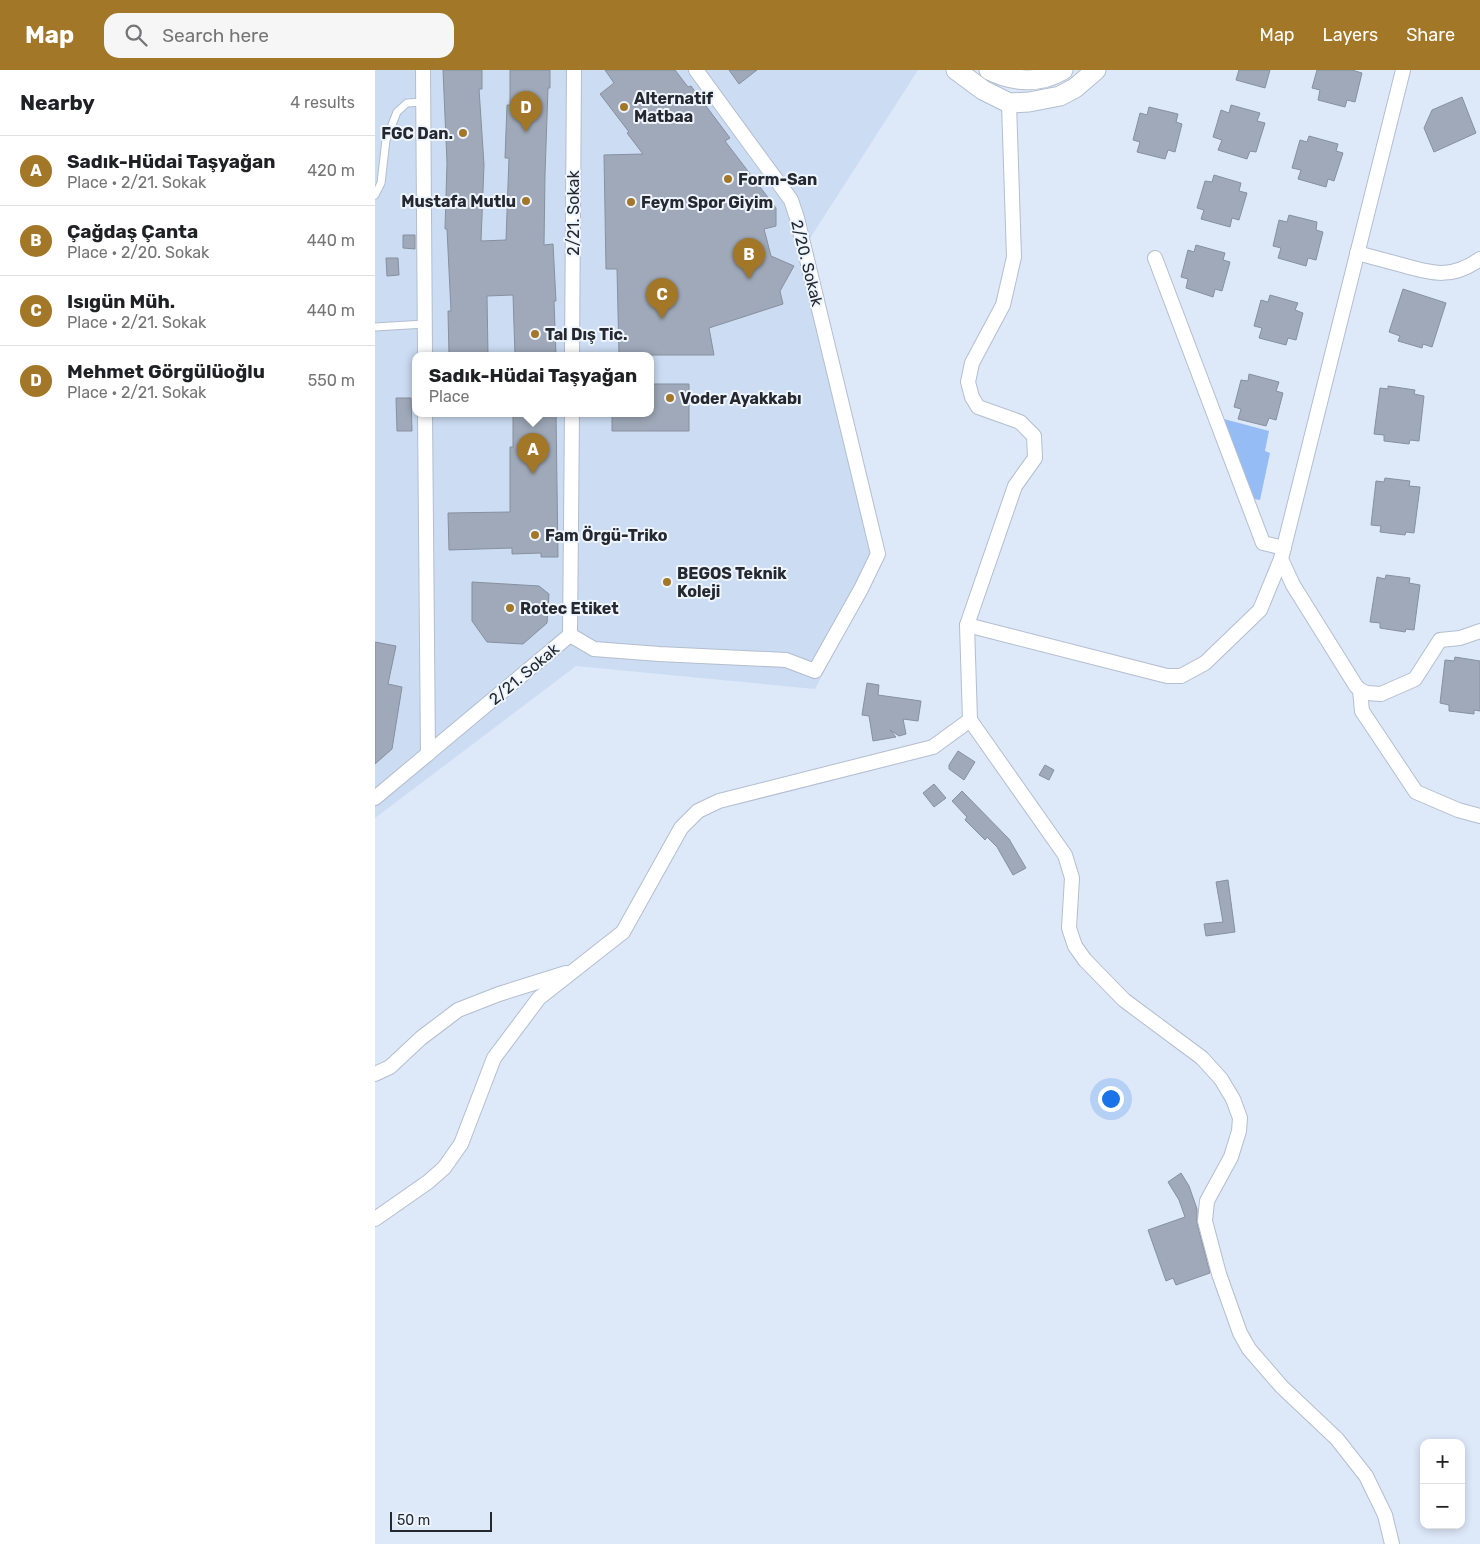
<!DOCTYPE html>
<html lang="en">
<head>
<meta charset="utf-8">
<style>
	body { margin:0; font-family:Rubik,sans-serif; background:#f6f6f6; color:#202124 }
	.controls { position:absolute; right:15px; bottom:15px; display:grid; overflow:hidden; border-radius:10px; box-shadow:0 2px 8px #0003 }
	.controls button { width:45px; height:45px; display:grid; place-items:center; padding:0; border:0; border-bottom:1px solid #e0e0e0; background:#fff; color:#202124; font:25px sans-serif }
	.scale { position:absolute; left:15px; bottom:12px; width:102px; box-sizing:border-box; padding-left:5px; border:2px solid #25292f; border-top:0; font-size:14px; line-height:18px; white-space:nowrap; color:#25292f; -webkit-text-stroke:4px #eef5ff; paint-order:stroke }
	.you { position:absolute; left:735px; top:1028px; width:18px; height:18px; margin:-12px; border:4px solid #fff; border-radius:50%; background:#1a73e8; box-shadow:0 0 0 8px #1a73e833 }
	.badge { display:grid; place-items:center; width:32px; height:32px; border-radius:50%; background:#a37728; color:#fff; font-size:16px; font-weight:700 }
	.pin { position:absolute; translate:-50% -41px; filter:drop-shadow(0 1px 2px #0008) }
	.pin::after { content:''; position:absolute; top:26px; width:18px; height:15px; background:inherit; clip-path:polygon(0 0,100% 0,50% 100%) }
	.popup { position:absolute; left:37px; top:282px; width:242px; height:65px; box-sizing:border-box; display:grid; place-content:center; border-radius:10px; background:#fff; filter:drop-shadow(0 1px 4px #0005); font-size:16px; white-space:nowrap; color:#757577 }
	.popup b { font-size:19px; color:#202124 }
	.popup::after { content:''; position:absolute; left:50%; top:100%; margin-left:-10px; border:10px solid transparent; border-top-color:#fff }
	.list { margin:0; padding:0; list-style:none }
	h2 { display:flex; justify-content:space-between; align-items:center; height:65px; margin:0; padding:0 20px; font-size:21px }
	h2 small { font-size:16px; font-weight:400; color:#757577 }
	.list li { display:grid; grid-template-columns:32px 1fr auto; gap:15px; align-items:center; box-sizing:border-box; height:70px; padding:0 20px; border-top:1px solid #e0e0e0 }
	.list b { display:block; font-size:19px; white-space:nowrap }
	.list p { margin:0; font-size:16px; white-space:nowrap; color:#757577 }
	.list em { font-size:16px; font-style:normal; color:#757577 }
	.icon { flex:none; width:28px; height:28px; fill:none; stroke:currentColor; stroke-width:2; stroke-linecap:round; stroke-linejoin:round }
	.map { position:relative; flex:none; width:1105px; height:1474px; overflow:hidden }
	header { display:flex; align-items:center; gap:30px; box-sizing:border-box; height:70px; padding:0 25px; background:#a37728; color:#fff }
	header strong { font-size:24px }
	nav { display:flex; gap:28px; margin-inline-start:auto; font-size:18px }
	.search { width:350px; height:45px; background:#f6f6f6; display:flex; align-items:center; gap:12px; box-sizing:border-box; padding:0 18px; border-radius:15px; color:#757577; font-size:19px }
	main { display:flex }
	aside { flex:1; background:#fff }
	.map>svg:first-child { display:block }
</style>
</head>
<body>
<header>
<strong>Map</strong>
<div class="search"><svg class="icon" aria-label="search" viewBox="0 0 24 24"><circle cx="10" cy="10" r="6"/><path d="M15 15l6 6"/></svg>Search here</div>
<nav><a>Map</a><a>Layers</a><a>Share</a></nav>
</header>
<main>
<aside>
<h2>Nearby<small>4 results</small></h2>
<ul class="list">
<li><span class="badge">A</span><div><b>Sadık-Hüdai Taşyağan</b><p>Place · 2/21. Sokak</p></div><em>420 m</em></li>
<li><span class="badge">B</span><div><b>Çağdaş Çanta</b><p>Place · 2/20. Sokak</p></div><em>440 m</em></li>
<li><span class="badge">C</span><div><b>Isıgün Müh.</b><p>Place · 2/21. Sokak</p></div><em>440 m</em></li>
<li><span class="badge">D</span><div><b>Mehmet Görgülüoğlu</b><p>Place · 2/21. Sokak</p></div><em>550 m</em></li>
</ul>
</aside>
<div class="map">
<svg width="1105" height="1474" viewBox="0 0 1105 1474">
	<rect width="100%" height="100%" fill="#dde8f9"/>
	<!-- built -->
	<path fill="#ccdcf3" fill-rule="evenodd" d="M0,0h543l-113,176 79,313 -69,130 -239,-23 -201,152zM41,285h235v58h-235z"/>
	<!-- green -->
	<polygon fill="#96bcf6" points="849,349 894,361 890,381 895,383 885,430 879,429"/>
	<!-- building -->
	<g fill="#9fa9b9" stroke="#86909f">
		<polygon points="68,0 107,0 107,19 104,19 109,95 106,171 131,170 134,88 130,88 132,35 135,35 135,0 175,0 175,18 173,18 170,104 169,175 178,174 181,231 179,231 181,285 140,285 138,225 112,226 113,285 74,285 73,241 76,241 72,159 70,159 72,93"/>
		<polygon points="230,0 300,0 313,17 316,16 355,68 350,71 401,138 401,156 389,159 396,186 419,196 405,221 408,234 334,258 339,285 244,285 242,199 231,199 229,85 268,84 252,63 254,62 225,24 239,13"/>
		<polygon points="354,0 382,0 364,14"/>
		<polygon points="864,0 895,0 890,18 861,10"/>
		<polygon points="942,0 977,0 987,3 980,32 972,30 970,37 943,30 945,20 937,18"/>
		<polygon points="1087,27 1101,63 1059,82 1049,58 1057,40"/>
		<polygon points="856,35 885,43 882,51 890,53 881,82 875,81 872,89 843,80 847,70 838,67 846,40 854,43"/>
		<polygon points="774,37 803,44 801,52 807,54 800,82 793,80 790,89 762,82 765,72 758,70 765,43 772,45"/>
		<polygon points="934,66 963,74 961,81 968,83 959,111 953,109 951,117 923,109 926,100 917,98 925,70 932,72"/>
		<polygon points="839,105 866,113 864,121 872,123 864,150 857,148 855,157 826,149 829,140 822,138 830,111 837,112"/>
		<polygon points="914,145 942,152 941,160 948,162 941,190 933,188 931,196 903,188 906,178 898,176 904,150 912,152"/>
		<polygon points="28,165 40,165 40,179 28,178"/>
		<polygon points="821,175 850,183 848,190 855,192 847,221 840,219 838,227 811,218 813,209 806,207 813,180 819,182"/>
		<polygon points="11,188 23,188 24,205 12,206"/>
		<polygon points="1028,219 1071,233 1057,277 1048,274 1047,278 1023,271 1025,266 1014,262"/>
		<polygon points="895,225 923,233 920,240 928,243 921,270 913,268 911,275 884,268 887,258 879,256 886,230 893,232"/>
		<polygon points="874,304 904,312 901,321 908,323 901,350 894,348 891,356 863,349 866,339 859,337 866,310 873,311"/>
		<polygon points="276,314 314,314 314,361 237,361 237,343 276,343"/>
		<polygon points="1013,316 1040,320 1039,324 1049,326 1044,371 1035,370 1034,374 1009,371 1009,365 999,364 1005,318 1013,319"/>
		<polygon points="21,328 36,328 37,361 22,361"/>
		<polygon points="138,343 181,343 183,487 166,487 166,483 137,484 137,478 74,480 73,443 135,442 135,377 138,377"/>
		<polygon points="1010,408 1035,411 1034,416 1045,417 1039,463 1031,462 1030,465 1005,462 1006,456 996,455 1001,411 1009,412"/>
		<polygon points="1011,505 1035,508 1034,513 1045,515 1039,560 1031,559 1030,562 1005,558 1005,553 995,552 1002,507 1010,509"/>
		<polygon points="97,512 164,516 174,524 172,553 148,574 112,572 97,551"/>
		<polygon points="0,572 21,576 13,614 27,617 17,679 0,694"/>
		<polygon points="1080,587 1105,591 1105,641 1099,640 1099,644 1074,641 1074,635 1065,633 1070,590 1079,591"/>
		<polygon points="492,613 504,615 503,625 546,631 543,651 528,649 531,664 524,666 515,660 521,667 498,671 494,646 487,645"/>
		<polygon points="583,681 600,692 589,710 574,699 574,695"/>
		<polygon points="670,695 679,700 674,710 664,705"/>
		<polygon points="559,714 571,728 559,737 548,723"/>
		<polygon points="587,721 634,769 651,798 638,805 622,777 612,767 610,770 590,750 592,747 577,731"/>
		<polygon points="853,810 860,862 831,866 829,854 848,852 841,812"/>
		<polygon points="806,1103 814,1116 822,1139 822,1153 835,1203 801,1215 798,1208 791,1211 773,1160 810,1147 804,1130 793,1112"/>
	</g>
	<g fill="none" stroke-linecap="round" stroke-linejoin="round">
		<defs>
			<g id="service">
				<polyline points="0,125 6,113 11,70 22,42 32,33 48,32"/>
				<polyline points="0,257 50,254"/>
			</g>
			<g id="minor">
				<polyline points="48,0 50,285"/>
				<polyline points="1028,0 906,489 918,515 981,616 985,620 992,623 1006,624 1040,609 1065,570 1085,568 1105,561"/>
				<path d="M982,183c15,4 30,8 45,12 31,9 50,14 78,-6"/>
				<polyline points="780,188 888,473 909,478"/>
				<polyline points="197,285 199,0"/>
				<polyline points="50,343 53,684"/>
				<polyline points="592,555 792,606 806,606 830,593 885,540 906,489"/>
				<polyline points="195,565 219,579 284,584 411,590 440,601 486,519 503,484 422,148 416,130 321,0"/>
				<polyline points="985,620 987,641 1041,722 1083,740 1105,746"/>
				<polyline points="595,650 690,785 697,808 694,858 700,876 710,890 749,930 827,988 846,1009 858,1029 865,1048 864,1061 856,1087 832,1131 830,1151 844,1204 865,1263 874,1279 907,1317 962,1369 991,1406 1010,1445 1017,1474"/>
				<polyline points="0,728 195,565 197,343"/>
				<polyline points="0,1004 15,997 46,968 83,940 124,924 191,903"/>
				<polyline points="0,1149 53,1112 69,1098 86,1074 119,988 164,928 248,862 306,758 323,741 344,731 558,677 595,650 592,555 640,416 660,388 659,366 645,352 603,337 597,327 593,312 597,293 628,235 639,187 634,33"/>
			</g>
			<g id="secondary">
				<polyline points="581,0 608,20 634,33 654,32 685,26 700,18 721,0"/>
				<path d="M614,0c24,12 50,14 74,0"/>
			</g>
		</defs>
		<!-- service casing -->
		<use href="#service" stroke="#b3bece" stroke-width="9"/>
		<!-- minor casing -->
		<use href="#minor" stroke="#b3bece" stroke-width="16"/>
		<!-- secondary casing -->
		<use href="#secondary" stroke="#b3bece" stroke-width="21"/>
		<!-- service -->
		<use href="#service" stroke="#fff" stroke-width="7"/>
		<!-- minor -->
		<use href="#minor" stroke="#fff" stroke-width="14"/>
		<!-- secondary -->
		<use href="#secondary" stroke="#fff" stroke-width="19"/>
	</g>
	<!-- markers -->
	<g fill="#a37728" stroke="#eef5ff" stroke-width="2">
		<circle cx="249" cy="37" r="5"/>
		<circle cx="88" cy="63" r="5"/>
		<circle cx="353" cy="109" r="5"/>
		<circle cx="151" cy="131" r="5"/>
		<circle cx="256" cy="132" r="5"/>
		<circle cx="160" cy="264" r="5"/>
		<circle cx="295" cy="328" r="5"/>
		<circle cx="160" cy="465" r="5"/>
		<circle cx="292" cy="512" r="5"/>
		<circle cx="135" cy="538" r="5"/>
	</g>
	<g text-anchor="middle" dominant-baseline="central" stroke-width="4" stroke-linejoin="round" paint-order="stroke">
		<!-- poi labels -->
		<g font-size="16" font-weight="bold" fill="#25292f" stroke="#eef5ff" text-anchor="start">
			<text x="259" y="28">Alternatif<tspan x="259" dy="18">Matbaa</tspan></text>
			<text x="78" y="63" text-anchor="end">FGC Dan.</text>
			<text x="363" y="109">Form-San</text>
			<text x="141" y="131" text-anchor="end">Mustafa Mutlu</text>
			<text x="266" y="132">Feym Spor Giyim</text>
			<text x="170" y="264">Tal Dış Tic.</text>
			<text x="305" y="328">Voder Ayakkabı</text>
			<text x="170" y="465">Fam Örgü-Triko</text>
			<text x="302" y="503">BEGOS Teknik<tspan x="302" dy="18">Koleji</tspan></text>
			<text x="145" y="538">Rotec Etiket</text>
		</g>
		<!-- street labels -->
		<g font-size="16" fill="#25292f" stroke="#eef5ff">
			<text transform="translate(198 143) rotate(-90)">2/21. Sokak</text>
			<text transform="translate(432 193) rotate(76)">2/20. Sokak</text>
			<text transform="translate(149 604) rotate(-40)">2/21. Sokak</text>
		</g>
	</g>
</svg>
<div class="controls">
<button>+</button>
<button>−</button>
</div>
<div class="scale">50 m</div>
<div class="you"></div>
<div class="pin badge" style="left:158px;top:404px">A</div>
<div class="popup"><b>Sadık-Hüdai Taşyağan</b>Place</div>
<div class="pin badge" style="left:374px;top:209px">B</div>
<div class="pin badge" style="left:287px;top:249px">C</div>
<div class="pin badge" style="left:151px;top:62px">D</div>
</div>
</main>
</body>
</html>
